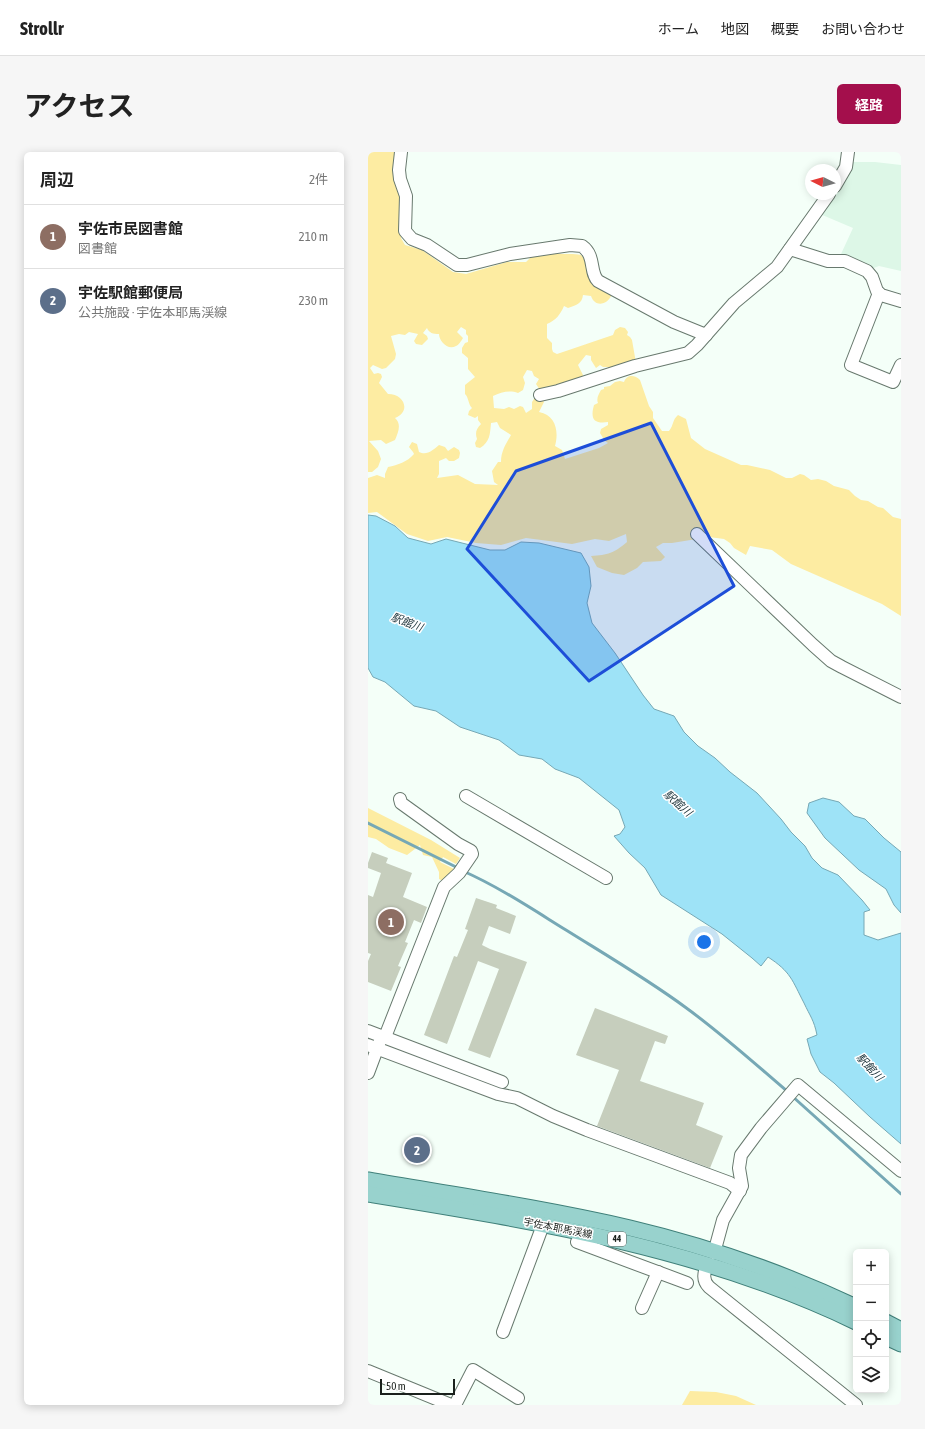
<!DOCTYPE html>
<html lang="ja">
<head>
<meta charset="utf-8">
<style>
	body { margin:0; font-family:"Asap Condensed","Noto Sans JP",sans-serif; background:#f6f6f6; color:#222 }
	.controls { position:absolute; right:12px; bottom:12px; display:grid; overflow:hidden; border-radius:6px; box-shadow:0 2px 10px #0003 }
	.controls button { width:36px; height:36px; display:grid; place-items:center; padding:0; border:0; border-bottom:1px solid #e0e0e0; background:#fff; color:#222; font:20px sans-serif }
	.compass { position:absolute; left:437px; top:12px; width:36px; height:36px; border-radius:50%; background:#fff; box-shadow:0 2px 10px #0003; rotate:275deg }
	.scale { position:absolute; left:12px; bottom:10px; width:75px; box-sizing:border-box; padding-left:4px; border:2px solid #1a201c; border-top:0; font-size:11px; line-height:14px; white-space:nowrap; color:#1a201c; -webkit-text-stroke:3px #fff; paint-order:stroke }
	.you { position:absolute; left:336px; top:790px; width:14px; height:14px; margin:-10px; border:3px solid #fff; border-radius:50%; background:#1a73e8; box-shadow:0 0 0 6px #1a73e833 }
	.badge { display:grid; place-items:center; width:26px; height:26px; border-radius:50%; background:#a40f4c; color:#fff; font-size:13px; font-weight:700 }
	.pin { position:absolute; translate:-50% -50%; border:2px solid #fff; box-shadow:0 1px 4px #0006 }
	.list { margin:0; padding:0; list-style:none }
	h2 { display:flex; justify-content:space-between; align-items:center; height:52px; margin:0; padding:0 16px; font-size:17px }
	h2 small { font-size:13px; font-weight:400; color:#767676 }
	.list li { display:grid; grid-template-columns:26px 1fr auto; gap:12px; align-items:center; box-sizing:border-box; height:64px; padding:0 16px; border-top:1px solid #e0e0e0 }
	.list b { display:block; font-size:15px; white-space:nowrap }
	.list p { margin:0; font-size:13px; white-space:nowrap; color:#767676 }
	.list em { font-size:13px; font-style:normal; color:#767676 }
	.icon { flex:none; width:22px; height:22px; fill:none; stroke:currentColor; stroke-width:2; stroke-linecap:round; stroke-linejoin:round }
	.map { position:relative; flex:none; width:533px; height:1253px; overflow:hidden; border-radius:6px }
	header { display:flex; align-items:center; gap:24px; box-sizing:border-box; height:56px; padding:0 20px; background:#fff; border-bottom:1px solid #e0e0e0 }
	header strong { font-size:19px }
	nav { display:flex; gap:22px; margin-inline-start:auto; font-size:14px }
	.intro { display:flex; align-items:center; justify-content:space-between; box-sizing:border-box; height:96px; padding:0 24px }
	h1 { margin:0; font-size:28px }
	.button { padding:10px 18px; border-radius:6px; background:#a40f4c; color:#fff; font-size:14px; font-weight:700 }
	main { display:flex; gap:24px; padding:0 24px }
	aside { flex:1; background:#fff; border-radius:6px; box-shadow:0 2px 10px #0003 }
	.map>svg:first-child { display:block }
</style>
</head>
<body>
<header>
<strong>Strollr</strong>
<nav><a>ホーム</a><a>地図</a><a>概要</a><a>お問い合わせ</a></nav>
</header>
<div class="intro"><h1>アクセス</h1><a class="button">経路</a></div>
<main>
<aside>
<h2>周辺<small>2件</small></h2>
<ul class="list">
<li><span class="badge" style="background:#8d6e63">1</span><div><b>宇佐市民図書館</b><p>図書館</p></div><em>210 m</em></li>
<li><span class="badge" style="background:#5c6f8a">2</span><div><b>宇佐駅館郵便局</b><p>公共施設 · 宇佐本耶馬渓線</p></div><em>230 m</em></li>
</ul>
</aside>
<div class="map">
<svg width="533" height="1253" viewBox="0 0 533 1253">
	<rect width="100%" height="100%" fill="#f4fff8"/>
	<!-- built -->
	<polygon fill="#ddf7e7" points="484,10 507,10 533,13 533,119 511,114 503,117 473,102 485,76 452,62 479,25"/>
	<!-- green -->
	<g fill="#fdeca2">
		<path d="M0,0h30l3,38v48l4,7 17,5 31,22 13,2 41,-12h19l7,-7 15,-5c10,7 20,2 33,5l31,39c-4,11 -17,14 -21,2l-8,-1c-1,9 -7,10 -15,13l-4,-2c-4,9 -8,14 -17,18v14l5,5v6l1,3 4,2c19,-6 37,-13 56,-19l2,-5 5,-3 5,1 3,4 -1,3 3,2 2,3 4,23 -28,10v-6h-5l-3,-2 -4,3 -5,-8v-4l-5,-1 -8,10 5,10 -2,4 -41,11 -4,-6 3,-5 -5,-3 -2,-5 -5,-1 -4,7 2,6 -2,7 -5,3c-8,-3 -17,-1 -25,3l1,12 10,1 5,-2 5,2 6,-3 3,1 3,6 6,-4v-7l2,-3 7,-1 3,4 -5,10c17,3 20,20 16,34l7,4 3,9 34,-11 9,-5 -3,-2 -5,-8 1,-4 7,-4v-3c-14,2 -18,-3 -14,-17l4,-2c-2,-5 1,-9 3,-13l3,-1v-2l6,-1 5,-4 5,-1 4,1c3,-8 11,-7 16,-2l9,26 4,6v6l9,13h7c5,-6 3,-11 9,-16l8,4 5,19 14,11 36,16h6l23,5 16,8h6l8,-4 4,1 7,5 7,-1 8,2 8,5 15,4 6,6 6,4 7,1 10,6 5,1 10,9 8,2v97l-19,-12 -91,-40 -19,-14 -22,-4 -4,9 -12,-7 -4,-5 -6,-4 -15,-2 -37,6h-9l-7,4 9,10 -4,4 -18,1 -6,6 -13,7 -12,-2 -15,-6 -6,-11c17,-1 23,-3 36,-14l-1,-8 -17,7 -14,-2 -23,5 -46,-6 -25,7 -25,-2 -29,-6 -19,4 -21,-7 -30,-22 -9,1v-35l9,-3 8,3v-4l3,-7c10,-2 19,-5 26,-13l-1,-2 -4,-5 3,-5 5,2 2,8c8,4 14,-2 20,-7l6,2 3,4 6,-4 5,3 1,3 -1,5 -5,3h-5l-3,-3 -7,3v13l-2,4 21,-3 17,9 23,1 -4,-3 -2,-11 6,-9h3c0,-11 5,-18 10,-27l-11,-7 -3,-6 -6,1c-1,11 -1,19 -11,25l-4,-1 -1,-4 2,-4c-2,-6 -1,-10 4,-15l-3,-4v-4l-3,2 -7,-3 1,-4 3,-3c-4,-4 -3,-10 -7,-14v-9l10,-8 -7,-8v-11l-6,-5v-5l3,-5 3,-1v-6l-2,-2v-4l-5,-3 -4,5 6,6c-2,3 -4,7 -7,8 -8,5 -17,-5 -17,-12 -6,0 -10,-1 -12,-6l-4,5 4,3 1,3 -6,6 -6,-1 -2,-3 4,-7 -9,-2 -4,3 -6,-1 -8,2 5,18 -1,5 -9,9 -4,1 -9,-4 -3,3 4,6 4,-1 3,1 1,3 -3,6 9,11c17,0 23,18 7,24 7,6 3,15 0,22l-9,4 -5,-4 -12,1 9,10 3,8 -3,8 -6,5h-4z"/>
		<polygon points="0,656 63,688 92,706 88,712 75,705 72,710 86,717 75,729 71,727 71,720 64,705 55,703 52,693 39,703 21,696 8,687 0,685"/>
		<polygon points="322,1239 348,1240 368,1244 388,1253 314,1253"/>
	</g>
	<!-- water -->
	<g fill="#9ee3f7" stroke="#76a8b5">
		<path d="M0,363l8,1 19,10 13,12 23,6 15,-5 44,11h15l16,-8 18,1 42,10 8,14 2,19 -4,17 5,20 23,30 28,42 11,14 20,7 10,16 14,14 17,12 15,14 27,21 24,26 10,13 14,14 7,12 10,10 16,7 24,25 8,10 -6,2v23l14,5 23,-7v211l-31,-27 -36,-34 -14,-11 -9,-18 -4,-15 10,-4c-3,-15 -7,-19 -13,-32 -12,-23 -13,-31 -36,-46l-7,9 -9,-8 -30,-24 -61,-39 -16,-27 -16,-15 -15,-17 6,-2 5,-7 -6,-17 -40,-32 -24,-9 -13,-10 -23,-4 -20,-15 -39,-13 -24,-16 -22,-5 -29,-24 -12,-5 -5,-9z"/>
		<polygon points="455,646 471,650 486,664 497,667 516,686 533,700 533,761 526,753 518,737 491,718 457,686 439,661 441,651"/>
	</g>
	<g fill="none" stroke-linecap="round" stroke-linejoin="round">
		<!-- stream -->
		<g stroke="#76a8b5" stroke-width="3">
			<polyline points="0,671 90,716"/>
			<path d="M95,719c36,16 69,38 103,59 40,25 81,49 119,77 36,26 69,56 103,85"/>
			<polyline points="424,944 533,1042"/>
		</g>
	</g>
	<!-- building -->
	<g fill="#c6cebd">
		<polygon points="4,700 20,706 18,711 44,721 35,745 59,755 53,771 46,768 37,790 40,791 30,814 33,815 23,839 0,830 0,809 3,802 0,801 0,743 5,745 13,721 0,716 0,711"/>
		<polygon points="108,746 129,753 128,756 148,764 142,782 121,774 114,793 122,797 159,810 122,906 100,898 131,817 110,809 79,892 56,883 86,804 89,805 100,778 97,777"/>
		<polygon points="227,856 300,884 297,892 287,889 272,929 336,951 328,973 355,984 342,1016 229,974 251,918 208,903"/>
	</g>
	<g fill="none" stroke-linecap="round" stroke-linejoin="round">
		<defs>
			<g id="minor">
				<path d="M33,0l-2,18 1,9 6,17 -1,35 7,8 15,6 30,20h10l43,-11 60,-9 12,1c14,10 7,26 16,35l76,41 32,13"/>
				<polyline points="467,34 478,15 480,0"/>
				<polyline points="422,97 460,109 477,109 499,119 504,125 509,139 513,143 533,149"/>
				<polyline points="511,141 483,213 525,230 533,213"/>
				<polyline points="172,243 190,239 267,214 320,201 329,193 366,151 409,115 461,42"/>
				<polyline points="329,382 445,493 463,509 474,515 533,545"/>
				<polyline points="98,644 238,726"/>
				<polyline points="0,879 134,930"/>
				<polyline points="17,885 76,735 91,721 104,702 103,699 90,692 33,651 32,647"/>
				<polyline points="0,893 130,942 149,946 185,964 219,978 362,1031 372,1039"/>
				<polyline points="0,921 12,889"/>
				<polyline points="209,1090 319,1131"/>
				<polyline points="346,1101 355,1068 374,1034 371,1016 373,1003 393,976 430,933 533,1019"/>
				<path d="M339,1112c-3,9 -5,16 2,23l147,118"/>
				<polyline points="274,1156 290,1120"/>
				<polyline points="135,1180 175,1073"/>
				<polyline points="0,1219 83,1253"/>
				<polyline points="87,1253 105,1218 150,1246"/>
			</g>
			<g id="major">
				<path d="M0,1028c87,15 176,28 262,48 76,18 156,46 226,79"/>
				<path d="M0,1042c166,27 335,54 488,128"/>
				<polyline points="518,1170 533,1178"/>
				<polyline points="518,1185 533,1192"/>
			</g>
		</defs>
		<!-- minor casing -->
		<use href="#minor" stroke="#68796e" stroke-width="14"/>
		<!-- major casing -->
		<use href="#major" stroke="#40807a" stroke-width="17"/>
		<!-- minor -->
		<use href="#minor" stroke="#fff" stroke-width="12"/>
		<!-- major -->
		<use href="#major" stroke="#98d2cd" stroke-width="15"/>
	</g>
	<!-- marked area -->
	<path fill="#1d4ed8" fill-opacity="0.2" stroke="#1d4ed8" stroke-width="3" stroke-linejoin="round" d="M283,271l83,163 -145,95 -122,-132 49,-78z"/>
	<g text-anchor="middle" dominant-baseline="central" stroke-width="3" stroke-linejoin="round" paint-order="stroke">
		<!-- shield labels -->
		<rect fill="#fff" stroke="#5f6360" stroke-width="1" x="240" y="1080" width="18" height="14" rx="3"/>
		<g font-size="9" font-weight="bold" fill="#1a201c">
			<text x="249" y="1087">44</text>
		</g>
		<!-- street labels -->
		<g font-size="10" fill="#1a201c" stroke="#fff">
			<text transform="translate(190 1076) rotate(11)">宇佐本耶馬渓線</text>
		</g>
		<!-- water labels -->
		<g font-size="11" font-style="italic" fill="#223940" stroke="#fff">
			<text transform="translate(39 470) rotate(20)">駅館川</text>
			<text transform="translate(310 651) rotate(41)">駅館川</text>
			<text transform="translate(502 915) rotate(47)">駅館川</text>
		</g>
	</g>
</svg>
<div class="controls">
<button>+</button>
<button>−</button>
<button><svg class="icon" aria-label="locate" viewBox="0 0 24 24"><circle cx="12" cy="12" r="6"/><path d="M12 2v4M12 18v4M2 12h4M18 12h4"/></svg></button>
<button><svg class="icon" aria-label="layers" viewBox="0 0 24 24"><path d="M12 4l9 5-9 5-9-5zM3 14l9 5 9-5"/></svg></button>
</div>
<svg class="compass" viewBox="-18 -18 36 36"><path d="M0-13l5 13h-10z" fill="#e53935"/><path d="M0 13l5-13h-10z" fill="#767676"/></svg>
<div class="scale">50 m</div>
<div class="you"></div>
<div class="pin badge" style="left:23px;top:770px;background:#8d6e63">1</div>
<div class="pin badge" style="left:49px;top:998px;background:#5c6f8a">2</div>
</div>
</main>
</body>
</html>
